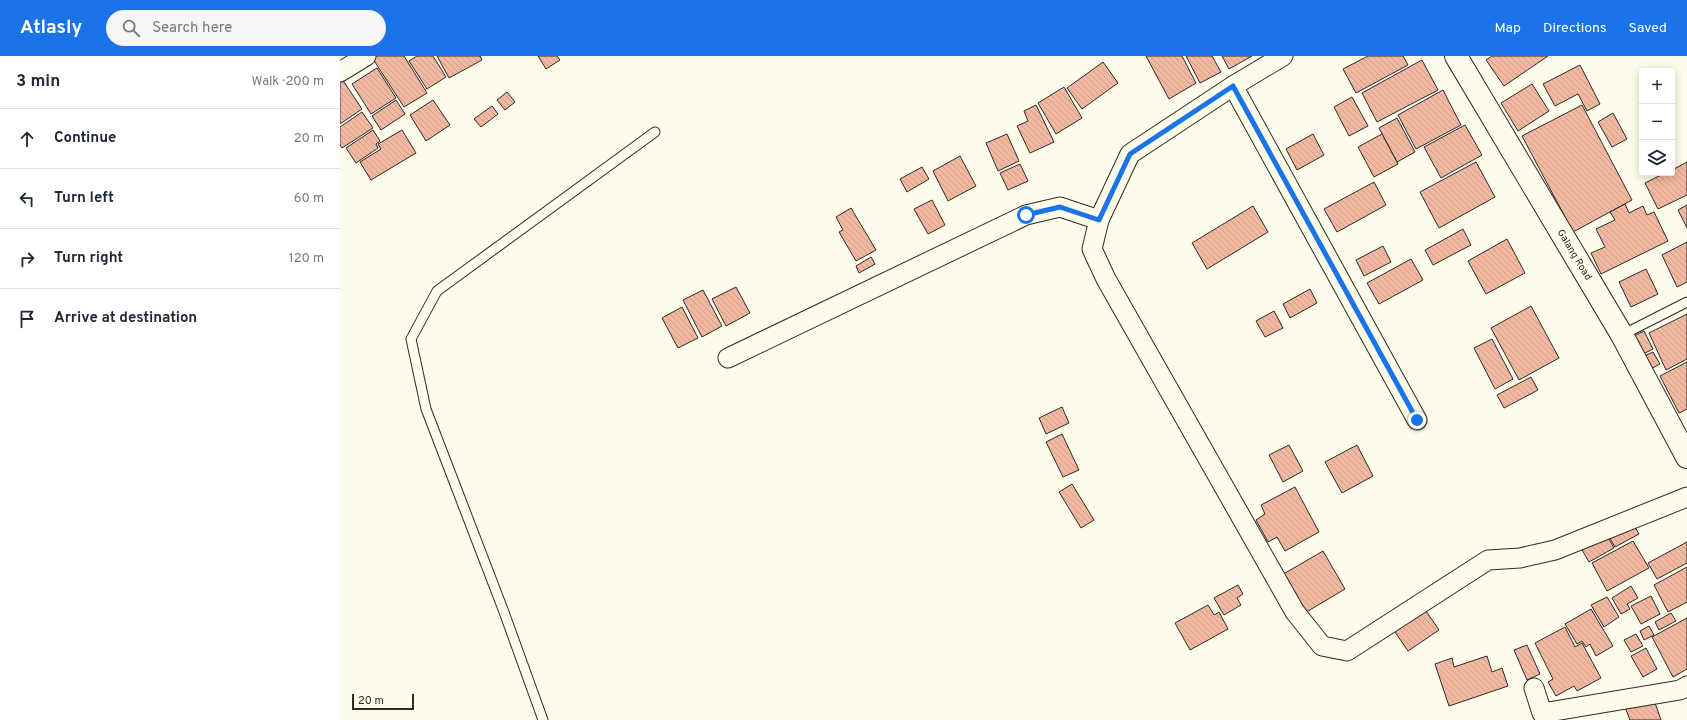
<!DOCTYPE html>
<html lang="en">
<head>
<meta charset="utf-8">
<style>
	body { margin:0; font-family:Overpass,sans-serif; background:#f6f6f7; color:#1f2937 }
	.controls { position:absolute; right:12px; top:12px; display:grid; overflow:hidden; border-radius:4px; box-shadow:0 2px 10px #0003 }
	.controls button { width:36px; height:36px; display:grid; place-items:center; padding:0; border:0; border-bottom:1px solid #e0e1e3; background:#fff; color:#1f2937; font:20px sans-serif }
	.scale { position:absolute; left:12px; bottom:10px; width:62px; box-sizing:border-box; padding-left:4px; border:2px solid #2b2b2b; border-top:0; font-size:11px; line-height:14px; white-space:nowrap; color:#2b2b2b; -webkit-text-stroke:3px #fdfbea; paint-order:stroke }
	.stop { position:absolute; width:12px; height:12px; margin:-9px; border:3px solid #1a73e8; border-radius:50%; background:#fff }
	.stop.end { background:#1a73e8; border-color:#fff; box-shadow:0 1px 4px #0008 }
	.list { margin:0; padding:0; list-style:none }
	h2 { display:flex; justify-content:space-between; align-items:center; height:52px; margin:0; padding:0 16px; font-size:17px }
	h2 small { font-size:13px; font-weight:400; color:#747a83 }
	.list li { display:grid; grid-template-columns:26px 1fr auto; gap:12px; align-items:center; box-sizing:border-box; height:60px; padding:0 16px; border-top:1px solid #e0e1e3 }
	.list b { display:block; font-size:15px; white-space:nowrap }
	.list em { font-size:13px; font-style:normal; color:#747a83 }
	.icon { flex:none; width:22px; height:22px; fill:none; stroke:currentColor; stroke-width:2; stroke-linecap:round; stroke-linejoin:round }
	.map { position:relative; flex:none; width:1347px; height:664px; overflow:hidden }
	header { display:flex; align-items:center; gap:24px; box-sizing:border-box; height:56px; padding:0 20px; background:#1a73e8; color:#fff }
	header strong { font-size:19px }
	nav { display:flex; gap:22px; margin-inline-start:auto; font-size:14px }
	.search { width:280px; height:36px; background:#f6f6f7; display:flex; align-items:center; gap:10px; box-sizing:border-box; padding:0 14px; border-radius:22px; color:#747a83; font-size:15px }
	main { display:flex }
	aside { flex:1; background:#fff }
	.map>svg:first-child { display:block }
</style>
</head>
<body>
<header>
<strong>Atlasly</strong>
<div class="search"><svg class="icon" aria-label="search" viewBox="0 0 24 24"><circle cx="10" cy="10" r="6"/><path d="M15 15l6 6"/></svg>Search here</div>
<nav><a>Map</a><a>Directions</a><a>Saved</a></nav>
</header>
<main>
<aside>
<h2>3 min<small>Walk · 200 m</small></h2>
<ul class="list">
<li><svg class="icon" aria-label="ahead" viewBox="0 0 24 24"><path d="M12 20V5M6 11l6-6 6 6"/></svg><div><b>Continue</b></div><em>20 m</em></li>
<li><svg class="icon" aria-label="left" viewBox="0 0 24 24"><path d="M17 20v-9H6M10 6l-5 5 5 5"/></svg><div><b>Turn left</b></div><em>60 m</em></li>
<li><svg class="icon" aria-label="right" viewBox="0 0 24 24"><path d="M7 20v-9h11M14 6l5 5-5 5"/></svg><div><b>Turn right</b></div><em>120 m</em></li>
<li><svg class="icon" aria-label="arrive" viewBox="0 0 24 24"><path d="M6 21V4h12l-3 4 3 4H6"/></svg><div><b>Arrive at destination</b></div></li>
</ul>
</aside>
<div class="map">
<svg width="1347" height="664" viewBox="0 0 1347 664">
	<defs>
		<pattern id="building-back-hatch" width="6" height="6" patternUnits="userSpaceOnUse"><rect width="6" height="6" fill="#f2b8a0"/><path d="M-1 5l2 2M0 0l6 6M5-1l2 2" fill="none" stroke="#d09e8a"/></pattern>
	</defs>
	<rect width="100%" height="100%" fill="#fdfbea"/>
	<!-- building -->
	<g fill="url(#building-back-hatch)" stroke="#2b2b2b">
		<polygon points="31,0 64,0 87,37 64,51"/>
		<polygon points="77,0 93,0 106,21 87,33 69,5"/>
		<polygon points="97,0 140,0 142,4 109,22"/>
		<polygon points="198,0 217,0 220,4 206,13"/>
		<polygon points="806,0 842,0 856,27 829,43"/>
		<polygon points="846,0 872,0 881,16 860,27"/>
		<polygon points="882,0 912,0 889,13"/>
		<polygon points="1028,0 1063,0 1068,9 1016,37 1003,13"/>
		<polygon points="1152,0 1208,0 1164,30 1146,4"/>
		<polygon points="1082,4 1098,34 1037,66 1022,37"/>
		<polygon points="763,6 778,27 742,53 727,32"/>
		<polygon points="1240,9 1260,48 1247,55 1238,38 1215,50 1203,28"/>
		<polygon points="37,12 56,42 31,58 12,28"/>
		<polygon points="0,20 22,53 0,68"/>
		<polygon points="1192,28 1209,55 1178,75 1161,47"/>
		<polygon points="724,31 742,62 716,78 698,47"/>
		<polygon points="1103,34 1121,69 1076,93 1058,59"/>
		<polygon points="167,36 175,46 165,54 157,44"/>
		<polygon points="1012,41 1028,70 1009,80 994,51"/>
		<polygon points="56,44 65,58 41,74 32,60"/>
		<polygon points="93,44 110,69 86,85 70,59"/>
		<polygon points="696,49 714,86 690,97 677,70 688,65 684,55"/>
		<polygon points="1242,49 1292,144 1233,176 1182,80"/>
		<polygon points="152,50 158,58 141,71 134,63"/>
		<polygon points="22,56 33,72 2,92 0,89 0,71"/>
		<polygon points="1273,57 1287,83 1272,91 1258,66"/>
		<polygon points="1057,62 1075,96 1057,106 1039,72"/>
		<polygon points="1125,69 1142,99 1101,122 1084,91"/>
		<polygon points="33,74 40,85 36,88 38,92 16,107 6,92"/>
		<polygon points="62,74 76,97 31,124 20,106 41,93 38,88"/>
		<polygon points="667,78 679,105 658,115 646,87"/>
		<polygon points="973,78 984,99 957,114 946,93"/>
		<polygon points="1042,78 1058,108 1034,121 1018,91"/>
		<polygon points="620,100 636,130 608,145 593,115"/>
		<polygon points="1136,106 1155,141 1099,172 1080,136"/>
		<polygon points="1347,106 1347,139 1318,153 1305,127 1325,117 1332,117 1332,114"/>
		<polygon points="680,108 688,125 668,134 660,117"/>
		<polygon points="582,111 589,123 567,136 560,123"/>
		<polygon points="1034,126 1046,149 997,176 984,153"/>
		<polygon points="592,144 605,169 588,178 574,153"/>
		<polygon points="1285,148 1289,157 1303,150 1307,159 1314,156 1328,185 1261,218 1251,197 1265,191 1256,173 1275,164 1270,156"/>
		<polygon points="1347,149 1347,172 1338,154"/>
		<polygon points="913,150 928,176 867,213 852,187"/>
		<polygon points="511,152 536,194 516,205 499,176 503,174 496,161"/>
		<polygon points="1123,173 1131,189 1093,209 1085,194"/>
		<polygon points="1167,183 1185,217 1146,238 1128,205"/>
		<polygon points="1347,186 1347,226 1337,231 1322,199"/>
		<polygon points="1043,190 1051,206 1024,220 1016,204"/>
		<polygon points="531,201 535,208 519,217 516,210"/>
		<polygon points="1071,203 1083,224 1039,248 1027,227"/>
		<polygon points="1306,213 1318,238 1291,251 1279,226"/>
		<polygon points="396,231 410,257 386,270 372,243"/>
		<polygon points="970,233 977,247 950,262 943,248"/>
		<polygon points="363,234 382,270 362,281 343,244"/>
		<polygon points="1191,250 1219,302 1179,324 1151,272"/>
		<polygon points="342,251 358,282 338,292 322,262"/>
		<polygon points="934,255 943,272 925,281 916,265"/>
		<polygon points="1347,258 1347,303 1326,314 1309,277"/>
		<polygon points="1304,275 1313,293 1297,301 1288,283"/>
		<polygon points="1152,283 1173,323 1155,333 1134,292"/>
		<polygon points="1313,296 1320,308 1305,316 1298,303"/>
		<polygon points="1347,306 1347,353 1339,357 1320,320"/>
		<polygon points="1191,321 1198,334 1164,352 1157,339"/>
		<polygon points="722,351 729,367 706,378 699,362"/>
		<polygon points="722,378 739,414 723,421 706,386"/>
		<polygon points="949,389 963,415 943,426 929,399"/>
		<polygon points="1017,389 1033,420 1002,437 985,406"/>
		<polygon points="732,428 754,464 741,472 719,436"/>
		<polygon points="955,431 979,476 945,495 937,481 928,486 916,464 925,458 921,449"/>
		<polygon points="1292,466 1299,478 1275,491 1268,479"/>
		<polygon points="1266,478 1274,492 1249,506 1241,492"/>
		<polygon points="1293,485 1309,512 1267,535 1252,507"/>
		<polygon points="1347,486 1347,507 1317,523 1308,507"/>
		<polygon points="983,495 1005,533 963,558 940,520"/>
		<polygon points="1347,511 1347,546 1328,556 1314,529"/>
		<polygon points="898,529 903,538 897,542 901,549 884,559 874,542"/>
		<polygon points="1291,530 1298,542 1287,548 1290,553 1281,558 1272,542"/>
		<polygon points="1311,540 1320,558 1301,568 1291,550"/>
		<polygon points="1267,541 1279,561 1264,571 1251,549"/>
		<polygon points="868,549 874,559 879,556 888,573 850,594 835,567"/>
		<polygon points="1084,552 1099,574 1068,595 1053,573"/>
		<polygon points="1251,553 1273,590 1256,600 1250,588 1246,591 1242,585 1237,588 1225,568"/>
		<polygon points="1331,557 1336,565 1319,574 1315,566"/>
		<polygon points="1347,562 1347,613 1333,621 1312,581"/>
		<polygon points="1309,570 1314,579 1304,584 1300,575"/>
		<polygon points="1225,571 1235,591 1242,587 1261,622 1237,635 1234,630 1216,640 1208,626 1213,623 1195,587"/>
		<polygon points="1296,578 1303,590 1291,596 1284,584"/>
		<polygon points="1187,589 1200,618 1187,624 1174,594"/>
		<polygon points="1306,592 1317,613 1303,621 1291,600"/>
		<polygon points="1147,600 1152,616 1162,612 1168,630 1109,650 1095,608 1112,602 1114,611"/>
		<polygon points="1313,641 1321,664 1290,664 1285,651"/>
	</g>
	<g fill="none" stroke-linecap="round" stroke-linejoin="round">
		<defs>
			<g id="lane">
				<polyline points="1282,279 1347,246"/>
				<polyline points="203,664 164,556 86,353 71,283 97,235 315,76"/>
			</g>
			<g id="street">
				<polyline points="943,0 893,30 790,98 759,164 752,193 766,223 955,556 982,590 1007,595 1148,504 1180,502 1215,494 1347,441"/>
				<polyline points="0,16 26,0"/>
				<polyline points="893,30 1077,364"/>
				<polyline points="388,302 686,159 720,151 759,164"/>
				<polyline points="1194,632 1202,657 1340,634 1347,630"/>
			</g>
			<polyline id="secondary" points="1116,0 1282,279 1347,401"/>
		</defs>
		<!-- lane casing -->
		<use href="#lane" stroke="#2b2b2b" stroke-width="11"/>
		<!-- street casing -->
		<use href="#street" stroke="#2b2b2b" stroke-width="21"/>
		<!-- secondary casing -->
		<use href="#secondary" stroke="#2b2b2b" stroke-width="24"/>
		<!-- lane -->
		<use href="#lane" stroke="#fdfbea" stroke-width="9"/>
		<!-- street -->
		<use href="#street" stroke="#fdfbea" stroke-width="19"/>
		<!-- secondary -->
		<use href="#secondary" stroke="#fdfbea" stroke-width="22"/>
	</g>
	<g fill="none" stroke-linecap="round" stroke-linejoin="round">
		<!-- route -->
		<polyline stroke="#1a73e8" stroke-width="5" points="686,159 720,151 759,164 790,98 893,30 1077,364"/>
	</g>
	<g text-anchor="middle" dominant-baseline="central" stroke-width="3" stroke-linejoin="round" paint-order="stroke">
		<!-- street labels -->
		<g font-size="10" fill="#2b2b2b" stroke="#fdfbea">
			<text transform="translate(1234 199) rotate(59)">Galang Road</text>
		</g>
	</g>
</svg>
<div class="controls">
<button>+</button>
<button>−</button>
<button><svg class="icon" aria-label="layers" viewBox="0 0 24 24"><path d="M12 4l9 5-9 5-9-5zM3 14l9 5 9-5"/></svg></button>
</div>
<div class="scale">20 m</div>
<div class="stop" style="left:686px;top:159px"></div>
<div class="stop end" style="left:1077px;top:364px"></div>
</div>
</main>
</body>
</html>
